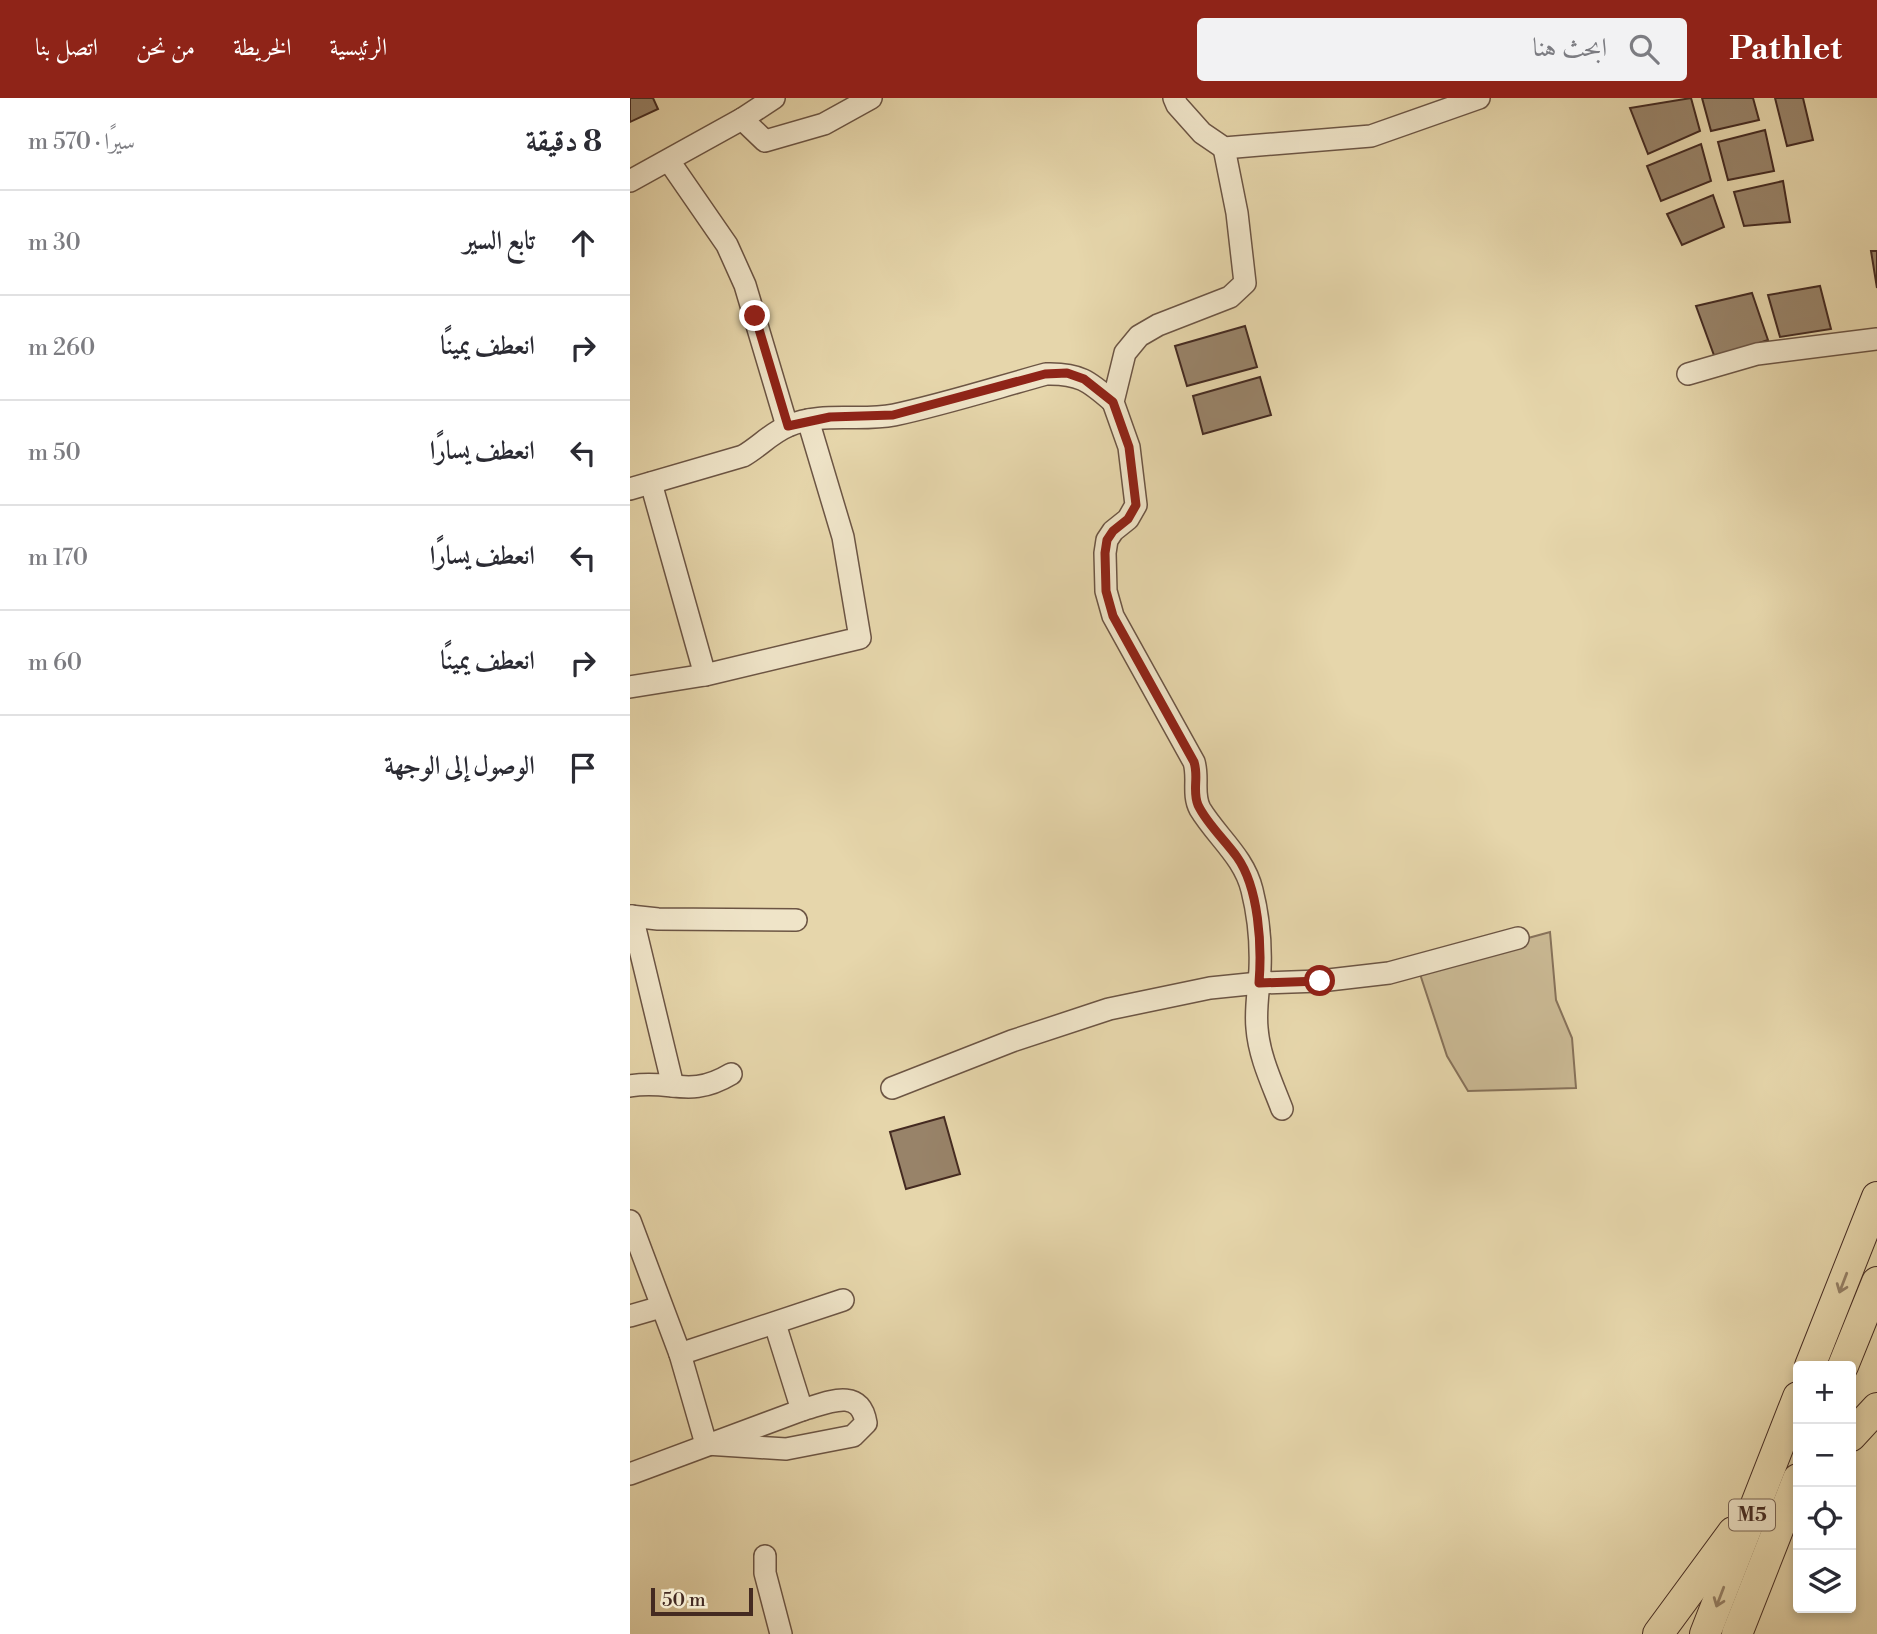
<!DOCTYPE html>
<html lang="ar">
<head>
<meta charset="utf-8">
<style>
	body { margin:0; font-family:"Libre Bodoni",Amiri,serif; background:#f2f2f3; color:#2b2b33; direction:rtl }
	.controls { position:absolute; right:21px; bottom:21px; display:grid; overflow:hidden; border-radius:7px; box-shadow:0 4px 10px #0003 }
	.controls button { width:63px; height:63px; display:grid; place-items:center; padding:0; border:0; border-bottom:2px solid #e1e1e2; background:#fff; color:#2b2b33; font:35px sans-serif }
	.scale { position:absolute; left:21px; bottom:18px; width:102px; box-sizing:border-box; padding-left:7px; border:4px solid #442a21; border-top:0; font-size:19px; line-height:24px; white-space:nowrap; color:#442a21; -webkit-text-stroke:5px #efe4c8; paint-order:stroke }
	.stop { position:absolute; width:21px; height:21px; margin:-16px; border:5px solid #8f2418; border-radius:50%; background:#fff }
	.stop.end { background:#8f2418; border-color:#fff; box-shadow:0 2px 7px #0008 }
	.list { margin:0; padding:0; list-style:none }
	h2 { display:flex; justify-content:space-between; align-items:center; height:91px; margin:0; padding:0 28px; font-size:30px }
	h2 small { font-size:23px; font-weight:400; color:#7c7c81 }
	.list li { display:grid; grid-template-columns:46px 1fr auto; gap:21px; align-items:center; box-sizing:border-box; height:105px; padding:0 28px; border-top:2px solid #e1e1e2 }
	.list b { display:block; font-size:26px; white-space:nowrap }
	.list em { font-size:23px; font-style:normal; color:#7c7c81 }
	.icon { flex:none; width:38px; height:38px; fill:none; stroke:currentColor; stroke-width:2; stroke-linecap:round; stroke-linejoin:round }
	.map { position:relative; flex:none; width:1247px; height:1536px; overflow:hidden; direction:ltr }
	header { display:flex; align-items:center; gap:42px; box-sizing:border-box; height:98px; padding:0 35px; background:#8f2418; color:#fff }
	header strong { font-size:33px }
	nav { display:flex; gap:38px; margin-inline-start:auto; font-size:24px }
	.search { width:490px; height:63px; background:#f2f2f3; display:flex; align-items:center; gap:18px; box-sizing:border-box; padding:0 24px; border-radius:7px; color:#7c7c81; font-size:26px }
	main { display:flex }
	aside { flex:1; background:#fff }
	.map>svg:first-child { display:block }
</style>
</head>
<body>
<header>
<strong>Pathlet</strong>
<div class="search"><svg class="icon" aria-label="search" viewBox="0 0 24 24"><circle cx="10" cy="10" r="6"/><path d="M15 15l6 6"/></svg>ابحث هنا</div>
<nav><a>الرئيسية</a><a>الخريطة</a><a>من نحن</a><a>اتصل بنا</a></nav>
</header>
<main>
<div class="map">
<svg width="1247" height="1536" viewBox="0 0 1247 1536">
	<rect width="100%" height="100%" fill="#e6d6ab"/>
	<filter id="stains"><feTurbulence type="fractalNoise" baseFrequency=".00286" numOctaves="4"/><feColorMatrix values="0 0 0 0 .2 0 0 0 0 .09 0 0 0 0 .02 0 0 0 .5 -.17"/></filter>
	<radialGradient id="worn" r=".72"><stop offset=".6" stop-color="#630" stop-opacity="0"/><stop offset="1" stop-color="#630" stop-opacity=".3"/></radialGradient>
	<!-- green -->
	<polygon fill="#cab994" stroke="#87725a" stroke-width="2" points="920,834 926,902 942,940 946,990 838,993 817,958 788,870"/>
	<!-- building -->
	<g fill="#988369" stroke="#442a21" stroke-width="2">
		<polygon points="0,0 23,0 28,11 0,24"/>
		<polygon points="1061,0 1070,33 1018,56 1000,10"/>
		<polygon points="1072,0 1123,0 1129,22 1081,33"/>
		<polygon points="1145,0 1173,0 1183,42 1157,48"/>
		<polygon points="1135,32 1144,73 1098,82 1088,44"/>
		<polygon points="1071,46 1081,83 1031,103 1017,68"/>
		<polygon points="1153,83 1160,124 1114,128 1104,94"/>
		<polygon points="1083,97 1094,129 1052,147 1037,116"/>
		<polygon points="1241,153 1247,153 1247,190"/>
		<polygon points="1190,188 1201,231 1150,239 1138,197"/>
		<polygon points="1122,195 1138,242 1085,260 1066,208"/>
		<polygon points="615,228 627,269 557,288 545,248"/>
		<polygon points="630,279 641,317 573,336 563,298"/>
		<polygon points="314,1019 330,1076 276,1091 260,1034"/>
	</g>
	<g fill="none" stroke-linecap="round" stroke-linejoin="round">
		<defs>
			<g id="minor">
				<polyline points="544,0 547,7 572,35 594,50 741,38 849,0"/>
				<polyline points="112,21 135,43 194,26 241,0"/>
				<path d="M594,50l13,65 8,70 -15,14 -72,28 -19,11 -14,17 -12,49 16,45 7,58 -8,14 -15,12 -6,9 -2,13 1,38 7,25 81,146c5,16 -2,32 6,47 17,28 44,48 52,81 6,24 9,54 8,79 -1,20 -5,39 -3,59 2,28 15,55 25,81"/>
				<polyline points="39,63 97,147 115,187 157,328"/>
				<polyline points="0,83 112,21 144,0"/>
				<polyline points="1058,276 1127,256 1247,241"/>
				<polyline points="21,385 75,577"/>
				<path d="M0,391l113,-33c16,-9 28,-23 45,-30 34,-15 71,-4 106,-11 51,-11 101,-27 152,-41 33,-1 43,7 67,28"/>
				<polyline points="0,589 75,577 230,540 213,439 178,322"/>
				<polyline points="0,818 28,821 166,822"/>
				<polyline points="2,818 43,988"/>
				<path d="M0,988c42,-7 59,13 101,-12"/>
				<polyline points="262,990 382,943 479,911 580,890 629,885 690,883 759,875 888,840"/>
				<path d="M0,1123l50,133 26,90 80,5 67,-13 13,-13c-6,-37 -39,-20 -64,-13"/>
				<polyline points="0,1218 31,1209"/>
				<polyline points="50,1256 213,1202"/>
				<polyline points="0,1376 172,1312 145,1226"/>
				<polyline points="135,1458 135,1475 151,1536"/>
			</g>
			<g id="highway">
				<polyline points="1180,1268 1247,1099"/>
				<polyline points="1213,1268 1247,1184"/>
				<polyline points="1221,1338 1247,1310"/>
				<polyline points="1028,1536 1103,1434"/>
				<polyline points="1075,1536 1168,1299"/>
				<polyline points="1107,1536 1168,1381"/>
			</g>
		</defs>
		<!-- minor casing -->
		<use href="#minor" stroke="#6c5544" stroke-width="24"/>
		<!-- highway casing -->
		<use href="#highway" stroke="#442a21" stroke-width="32"/>
		<!-- minor -->
		<use href="#minor" stroke="#efe4c8" stroke-width="21"/>
		<!-- highway -->
		<use href="#highway" stroke="#e6d6ab" stroke-width="30"/>
	</g>
	<!-- one-way arrows -->
	<defs><path id="oneway-shaft" d="M-6 0H5M1.5-3L5.5 0L1.5 3" fill="none" stroke-width="1.6" stroke-linecap="round" stroke-linejoin="round" transform="scale(1.75)"/></defs>
	<g stroke="#958066">
		<use href="#oneway-shaft" transform="translate(1213 1185) rotate(111)"/>
		<use href="#oneway-shaft" transform="translate(1090 1499) rotate(111)"/>
	</g>
	<g fill="none" stroke-linecap="round" stroke-linejoin="round">
		<!-- route -->
		<path stroke="#8f2418" stroke-width="9" d="M125,218l33,110 42,-9 63,-2 152,-41 22,-1 17,6 29,23 16,45 7,58 -8,14 -15,12 -6,9 -2,13 1,38 7,25 81,146c5,15 -2,29 4,43 9,19 27,35 39,52 22,31 25,89 22,126l61,-2"/>
	</g>
	<g text-anchor="middle" dominant-baseline="central" stroke-width="6" stroke-linejoin="round" paint-order="stroke">
		<!-- shield labels -->
		<rect fill="#efe4c8" stroke="#776253" stroke-width="2" x="1099" y="1401.5" width="46" height="31" rx="5"/>
		<g font-size="19" font-weight="bold" fill="#442a21">
			<text x="1122" y="1417">M5</text>
		</g>
	</g>
	<rect width="100%" height="100%" filter="url(#stains)"/>
	<rect width="100%" height="100%" fill="url(#worn)"/>
</svg>
<div class="controls">
<button>+</button>
<button>−</button>
<button><svg class="icon" aria-label="locate" viewBox="0 0 24 24"><circle cx="12" cy="12" r="6"/><path d="M12 2v4M12 18v4M2 12h4M18 12h4"/></svg></button>
<button><svg class="icon" aria-label="layers" viewBox="0 0 24 24"><path d="M12 4l9 5-9 5-9-5zM3 14l9 5 9-5"/></svg></button>
</div>
<div class="scale">50 m</div>
<div class="stop" style="left:690px;top:883px"></div>
<div class="stop end" style="left:125px;top:218px"></div>
</div>
<aside>
<h2>8 دقيقة<small>سيرًا · 570 m</small></h2>
<ul class="list">
<li><svg class="icon" aria-label="ahead" viewBox="0 0 24 24"><path d="M12 20V5M6 11l6-6 6 6"/></svg><div><b>تابع السير</b></div><em>30 m</em></li>
<li><svg class="icon" aria-label="right" viewBox="0 0 24 24"><path d="M7 20v-9h11M14 6l5 5-5 5"/></svg><div><b>انعطف يمينًا</b></div><em>260 m</em></li>
<li><svg class="icon" aria-label="left" viewBox="0 0 24 24"><path d="M17 20v-9H6M10 6l-5 5 5 5"/></svg><div><b>انعطف يسارًا</b></div><em>50 m</em></li>
<li><svg class="icon" aria-label="left" viewBox="0 0 24 24"><path d="M17 20v-9H6M10 6l-5 5 5 5"/></svg><div><b>انعطف يسارًا</b></div><em>170 m</em></li>
<li><svg class="icon" aria-label="right" viewBox="0 0 24 24"><path d="M7 20v-9h11M14 6l5 5-5 5"/></svg><div><b>انعطف يمينًا</b></div><em>60 m</em></li>
<li><svg class="icon" aria-label="arrive" viewBox="0 0 24 24"><path d="M6 21V4h12l-3 4 3 4H6"/></svg><div><b>الوصول إلى الوجهة</b></div></li>
</ul>
</aside>
</main>
</body>
</html>
